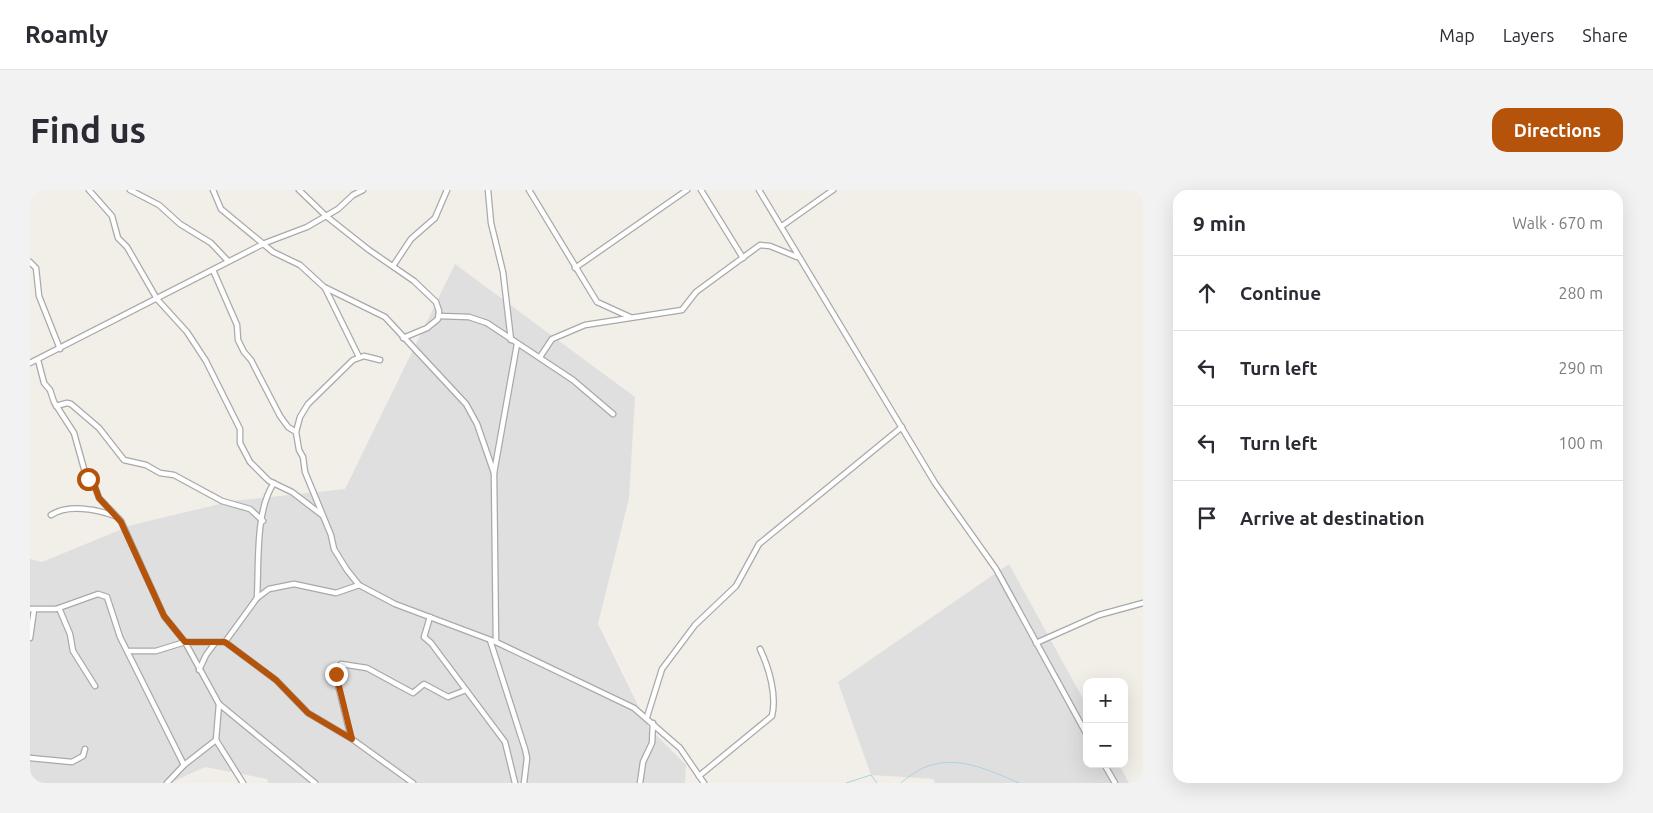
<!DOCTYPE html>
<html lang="en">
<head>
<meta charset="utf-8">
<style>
	body { margin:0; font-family:Ubuntu,sans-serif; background:#f2f2f3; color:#2b2b33 }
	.controls { position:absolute; right:15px; bottom:15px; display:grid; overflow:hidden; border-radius:10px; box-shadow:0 5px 20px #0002 }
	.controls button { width:45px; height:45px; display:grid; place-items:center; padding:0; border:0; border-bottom:1px solid #e1e1e2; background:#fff; color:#2b2b33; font:25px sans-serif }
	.stop { position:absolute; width:15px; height:15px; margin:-11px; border:4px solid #b45309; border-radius:50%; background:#fff }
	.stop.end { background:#b45309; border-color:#fff; box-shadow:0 1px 5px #0008 }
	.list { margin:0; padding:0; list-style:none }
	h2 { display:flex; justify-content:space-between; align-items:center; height:65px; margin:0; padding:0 20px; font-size:21px }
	h2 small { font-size:16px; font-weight:400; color:#7c7c81 }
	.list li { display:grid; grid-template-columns:32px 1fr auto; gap:15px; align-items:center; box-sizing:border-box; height:75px; padding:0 20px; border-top:1px solid #e1e1e2 }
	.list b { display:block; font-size:19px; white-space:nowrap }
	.list em { font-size:16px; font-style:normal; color:#7c7c81 }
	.icon { flex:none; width:28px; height:28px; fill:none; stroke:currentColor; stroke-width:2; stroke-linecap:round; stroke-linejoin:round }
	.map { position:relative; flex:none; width:1113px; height:593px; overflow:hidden; border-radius:15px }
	header { display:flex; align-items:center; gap:30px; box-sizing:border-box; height:70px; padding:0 25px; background:#fff; border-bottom:1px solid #e1e1e2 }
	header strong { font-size:24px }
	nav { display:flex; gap:28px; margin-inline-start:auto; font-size:18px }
	.intro { display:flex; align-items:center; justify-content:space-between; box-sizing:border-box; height:120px; padding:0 30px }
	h1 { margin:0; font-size:35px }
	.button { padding:12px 22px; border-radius:15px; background:#b45309; color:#fff; font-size:18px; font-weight:700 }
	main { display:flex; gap:30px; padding:0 30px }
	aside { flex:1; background:#fff; border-radius:15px; box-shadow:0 5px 20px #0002 }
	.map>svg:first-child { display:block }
</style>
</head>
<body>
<header>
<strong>Roamly</strong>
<nav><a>Map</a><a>Layers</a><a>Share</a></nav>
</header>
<div class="intro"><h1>Find us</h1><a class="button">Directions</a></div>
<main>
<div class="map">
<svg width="1113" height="593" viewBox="0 0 1113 593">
	<rect width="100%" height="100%" fill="#f2efe9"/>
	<!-- residential -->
	<g fill="#e0dfdf">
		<polygon points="425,74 605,207 599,308 568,434 619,538 656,575 655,593 238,593 237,589 175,577 140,593 0,593 0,369 12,372 102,335 202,311 315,299"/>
		<polygon points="979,374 1057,516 1057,574 1089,574 1099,593 905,593 903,589 841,585 808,492"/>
	</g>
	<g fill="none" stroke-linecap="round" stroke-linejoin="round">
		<!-- stream -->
		<g stroke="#aad3df" stroke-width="1">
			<polyline points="816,593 841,585 847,593"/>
			<path d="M871,593c38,-35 75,-19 118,0"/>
		</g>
		<defs>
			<g id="minor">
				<polyline points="59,0 82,26 88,48 97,57 127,109 157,142 176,171 210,239 210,253 220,272 239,291 262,302 292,325"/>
				<polyline points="100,0 129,15 150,34 181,53 198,71"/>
				<polyline points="183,0 191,19 243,62 270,75 294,97 355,127 436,214 447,234 464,283"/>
				<polyline points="269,0 296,26 339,60 384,91 406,112 409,121 408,129 397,138 373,148"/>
				<polyline points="458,0 461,33 473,82 481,150"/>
				<polyline points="499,0 567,112 600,127"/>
				<polyline points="671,0 713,68"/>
				<polyline points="729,0 905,293 966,379 1057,545"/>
				<polyline points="752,36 803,0"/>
				<polyline points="0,72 6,78 9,106 30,159"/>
				<polyline points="363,76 381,49 405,28 417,0"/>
				<polyline points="545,78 657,0"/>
				<polyline points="183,80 207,135 208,150 214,162 221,170 250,226 258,237 266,242"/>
				<polyline points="295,98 329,167"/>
				<polyline points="409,126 439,127 457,133 543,190 583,224"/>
				<polyline points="510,167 522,149 555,135 652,120 666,102 730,55 740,56 767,67"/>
				<polyline points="8,170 14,193 20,200 24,212 44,243 56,286 64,294 69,308 91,331 134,426 155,452 189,514 285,593"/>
				<polyline points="350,170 334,166 323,170 278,214 270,227 266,242 269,260 273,267 275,282 301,345 304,359 317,380 329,395 365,414 466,452 604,518 650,558 674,593"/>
				<polyline points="0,173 235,53 277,37 308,19 323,5 333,0"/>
				<polyline points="26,216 37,213 41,214 69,238 94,270 116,275 130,283 144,285 192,311 220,319 233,331"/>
				<path d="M21,325c17,-11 45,-6 64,1"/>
				<path d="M227,408c2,-33 -2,-88 17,-115"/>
				<polyline points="29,418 40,444 43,461 65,496"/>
				<polyline points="0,419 26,419 68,404 77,407 90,447 154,575"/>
				<polyline points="400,427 394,447 401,453 475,552 485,593"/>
				<polyline points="0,448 4,420"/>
				<polyline points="460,450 495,559 497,568 494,593"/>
				<polyline points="195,452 246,490 278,523 322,549 383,593"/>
				<polyline points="466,452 464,283 487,154"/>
				<polyline points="1006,453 1069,425 1113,413"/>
				<polyline points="99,461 126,461 155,452 195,452 227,408 239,399 264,394 306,403 329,395"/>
				<polyline points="169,480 176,465 185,453"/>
				<polyline points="617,527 632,479 665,435 706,396 729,354 872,237"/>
				<polyline points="321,548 306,487 307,479 311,474 337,478 383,503 394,494 418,507 436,500"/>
				<polyline points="186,550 213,593"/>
				<polyline points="0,568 42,572 53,566 55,559"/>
				<polyline points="1074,574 1085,593"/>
				<path d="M669,586l73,-60c5,-21 -3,-48 -12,-67"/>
				<polyline points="137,593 154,575 186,550 189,514"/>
				<polyline points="610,593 613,572 622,553 623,533"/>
			</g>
		</defs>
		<!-- minor casing -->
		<use href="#minor" stroke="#a9a9a9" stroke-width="7"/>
		<!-- minor -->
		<use href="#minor" stroke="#fff" stroke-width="4.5"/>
	</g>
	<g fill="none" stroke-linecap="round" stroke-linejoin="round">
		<!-- route -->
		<polyline stroke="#b45309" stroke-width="6" points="58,289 64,294 69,308 91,332 134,426 155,452 195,452 246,490 278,523 322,549 306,484"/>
	</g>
</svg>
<div class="controls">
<button>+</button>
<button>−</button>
</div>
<div class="stop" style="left:58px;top:289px"></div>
<div class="stop end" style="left:306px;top:484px"></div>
</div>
<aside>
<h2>9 min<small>Walk · 670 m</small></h2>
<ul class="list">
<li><svg class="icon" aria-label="ahead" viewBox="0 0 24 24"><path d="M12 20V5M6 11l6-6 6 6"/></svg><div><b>Continue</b></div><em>280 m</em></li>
<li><svg class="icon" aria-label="left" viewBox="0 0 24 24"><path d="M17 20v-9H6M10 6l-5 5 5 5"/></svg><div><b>Turn left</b></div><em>290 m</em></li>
<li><svg class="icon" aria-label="left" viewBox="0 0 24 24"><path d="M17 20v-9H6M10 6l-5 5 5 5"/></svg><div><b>Turn left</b></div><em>100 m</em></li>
<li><svg class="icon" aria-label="arrive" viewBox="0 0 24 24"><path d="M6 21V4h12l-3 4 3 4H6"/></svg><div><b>Arrive at destination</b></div></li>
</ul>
</aside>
</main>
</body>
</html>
